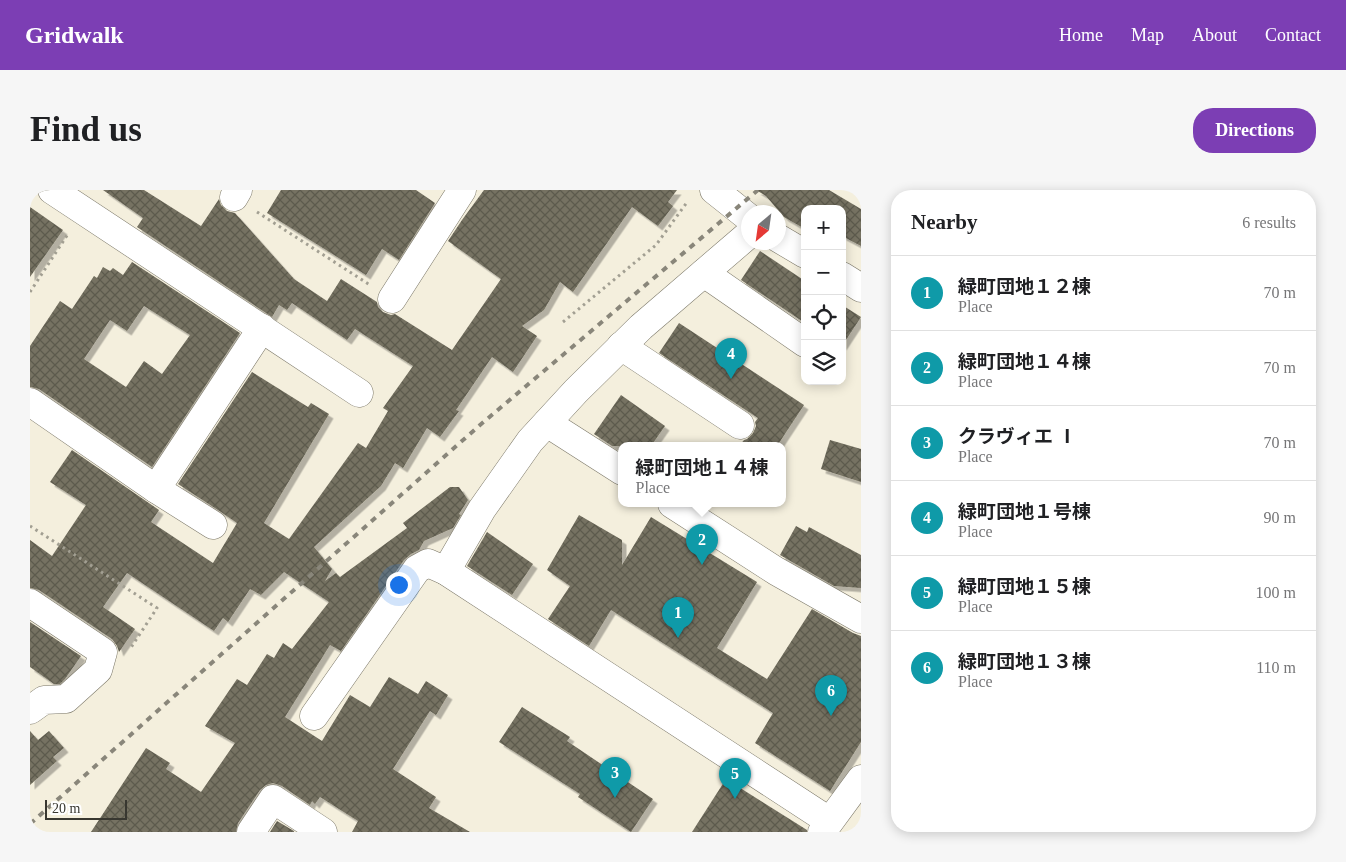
<!DOCTYPE html>
<html lang="en">
<head>
<meta charset="utf-8">
<style>
	body { margin:0; font-family:"Times New Roman","Noto Sans JP",serif; background:#f6f6f6; color:#202124 }
	.controls { position:absolute; right:15px; top:15px; display:grid; overflow:hidden; border-radius:10px; box-shadow:0 2px 12px #0003 }
	.controls button { width:45px; height:45px; display:grid; place-items:center; padding:0; border:0; border-bottom:1px solid #e0e0e0; background:#fff; color:#202124; font:25px sans-serif }
	.compass { position:absolute; left:711px; top:15px; width:45px; height:45px; border-radius:50%; background:#fff; box-shadow:0 2px 12px #0003; rotate:209deg }
	.scale { position:absolute; left:15px; bottom:12px; width:82px; box-sizing:border-box; padding-left:5px; border:2px solid #383730; border-top:0; font-size:14px; line-height:18px; white-space:nowrap; color:#383730; -webkit-text-stroke:4px #fff; paint-order:stroke }
	.you { position:absolute; left:368px; top:394px; width:18px; height:18px; margin:-12px; border:4px solid #fff; border-radius:50%; background:#1a73e8; box-shadow:0 0 0 8px #1a73e833 }
	.badge { display:grid; place-items:center; width:32px; height:32px; border-radius:50%; background:#7c3eb4; color:#fff; font-size:16px; font-weight:700 }
	.pin { position:absolute; translate:-50% -41px; filter:drop-shadow(0 1px 2px #0008) }
	.pin::after { content:''; position:absolute; top:26px; width:18px; height:15px; background:inherit; clip-path:polygon(0 0,100% 0,50% 100%) }
	.popup { position:absolute; left:588px; top:252px; width:168px; height:65px; box-sizing:border-box; display:grid; place-content:center; border-radius:10px; background:#fff; filter:drop-shadow(0 1px 4px #0005); font-size:16px; white-space:nowrap; color:#757577 }
	.popup b { font-size:19px; color:#202124 }
	.popup::after { content:''; position:absolute; left:50%; top:100%; margin-left:-10px; border:10px solid transparent; border-top-color:#fff }
	.list { margin:0; padding:0; list-style:none }
	h2 { display:flex; justify-content:space-between; align-items:center; height:65px; margin:0; padding:0 20px; font-size:21px }
	h2 small { font-size:16px; font-weight:400; color:#757577 }
	.list li { display:grid; grid-template-columns:32px 1fr auto; gap:15px; align-items:center; box-sizing:border-box; height:75px; padding:0 20px; border-top:1px solid #e0e0e0 }
	.list b { display:block; font-size:19px; white-space:nowrap }
	.list p { margin:0; font-size:16px; white-space:nowrap; color:#757577 }
	.list em { font-size:16px; font-style:normal; color:#757577 }
	.icon { flex:none; width:28px; height:28px; fill:none; stroke:currentColor; stroke-width:2; stroke-linecap:round; stroke-linejoin:round }
	.map { position:relative; flex:none; width:831px; height:642px; overflow:hidden; border-radius:20px }
	header { display:flex; align-items:center; gap:30px; box-sizing:border-box; height:70px; padding:0 25px; background:#7c3eb4; color:#fff }
	header strong { font-size:24px }
	nav { display:flex; gap:28px; margin-inline-start:auto; font-size:18px }
	.intro { display:flex; align-items:center; justify-content:space-between; box-sizing:border-box; height:120px; padding:0 30px }
	h1 { margin:0; font-size:35px }
	.button { padding:12px 22px; border-radius:20px; background:#7c3eb4; color:#fff; font-size:18px; font-weight:700 }
	main { display:flex; gap:30px; padding:0 30px }
	aside { flex:1; background:#fff; border-radius:20px; box-shadow:0 2px 12px #0003 }
	.map>svg:first-child { display:block }
</style>
</head>
<body>
<header>
<strong>Gridwalk</strong>
<nav><a>Home</a><a>Map</a><a>About</a><a>Contact</a></nav>
</header>
<div class="intro"><h1>Find us</h1><a class="button">Directions</a></div>
<main>
<div class="map">
<svg width="831" height="642" viewBox="0 0 831 642">
	<defs>
		<pattern id="building-cross-hatch" width="8" height="8" patternUnits="userSpaceOnUse" patternTransform="scale(1.25)"><rect width="8" height="8" fill="#767262"/><path d="M0 0l8 8M0 8l8-8" fill="none" stroke="#5d5a4d"/></pattern>
		<filter id="shadow"><feDropShadow dx="4.5" dy="4.5" stdDeviation="0" flood-color="#0004"/></filter>
	</defs>
	<rect width="100%" height="100%" fill="#f4efdd"/>
	<!-- building -->
	<g fill="url(#building-cross-hatch)" fill-rule="evenodd" filter="url(#shadow)">
		<polygon points="73,0 114,0 171,36 189,9 191,15 197,21 205,23 264,89 297,111 311,89 347,112 348,117 353,122 361,125 365,124 422,160 471,89 418,51 432,30 454,0 647,0 638,12 643,16 628,36 602,17 543,102 530,92 514,120 492,136 507,146 483,182 462,167 426,220 429,221 410,247 397,238 373,278 365,273 351,296 284,357 302,379 295,391 306,383 310,387 377,338 373,333 420,297 429,297 438,310 429,324 431,325 423,338 394,351 389,360 381,364 374,370 311,461 300,455 255,527 292,551 320,505 340,517 359,487 388,504 396,491 418,505 406,525 400,521 363,579 406,607 399,618 440,642 322,642 328,631 290,607 285,614 282,611 280,615 252,596 243,593 236,595 230,600 208,633 206,642 61,642 116,558 140,573 136,579 171,602 205,553 175,536 207,489 217,495 237,464 244,468 253,453 262,459 299,412 254,382 231,405 220,399 198,432 193,428 184,441 97,383 73,417 105,439 89,462 87,456 82,449 9,400 0,398 0,350 22,366 56,315 20,292 42,260 129,320 121,332 183,373 207,333 191,322 148,294 222,182 278,217 281,213 299,224 234,333 259,349 328,253 336,258 358,221 353,218 383,176 325,139 317,150 262,113 257,120 249,115 242,127 107,37 113,28"/>
		<polygon points="251,0 386,0 405,13 369,70 352,59 336,85 237,23"/>
		<polygon points="726,0 799,0 831,19 831,56 812,46 812,19 775,19 775,39 754,27 736,6"/>
		<polygon points="0,17 33,40 0,87"/>
		<polygon points="730,61 775,91 775,133 711,90"/>
		<path d="M102,72l108,71 -88,134 -113,-78 -9,-2v-41l30,-45 12,8 22,-33 3,2 6,-11 7,4 3,-3 10,7zM114,116l46,29 -28,39 -18,-13 -18,26 -42,-28 26,-39 17,11z"/>
		<polygon points="812,115 831,127 812,156"/>
		<polygon points="649,133 774,215 747,256 709,256 714,250 717,249 723,243 726,236 725,232 728,228 629,163"/>
		<polygon points="591,205 635,236 621,256 582,256 564,244"/>
		<polygon points="800,250 831,259 831,292 791,279"/>
		<polygon points="549,325 592,350 592,375 621,327 727,392 687,458 737,489 782,419 823,443 831,446 831,552 800,601 725,553 743,523 581,420 559,456 518,429 540,396 517,380"/>
		<polygon points="766,336 777,342 779,337 831,365 831,398 804,396 750,365"/>
		<polygon points="457,342 503,374 482,405 437,376"/>
		<polygon points="0,432 51,466 35,489 30,494 24,494 0,477"/>
		<polygon points="492,517 540,547 537,551 623,609 601,642 548,607 550,604 469,552"/>
		<polygon points="0,541 8,550 19,541 34,558 23,567 27,571 0,595"/>
		<polygon points="696,589 777,640 777,642 662,642"/>
		<polygon points="247,631 264,641 264,642 240,642"/>
	</g>
	<g fill="none" stroke-linecap="round" stroke-linejoin="round">
		<defs>
			<g id="minor">
				<polyline points="22,0 329,203"/>
				<polyline points="684,0 718,27"/>
				<polyline points="204,7 208,0"/>
				<polyline points="748,48 775,64"/>
				<polyline points="674,83 775,153"/>
				<polyline points="812,86 831,98"/>
				<polyline points="362,109 432,0"/>
				<polyline points="591,156 710,235"/>
				<polyline points="0,212 126,299 183,335"/>
				<polyline points="517,233 592,281"/>
				<polyline points="126,299 232,138"/>
				<polyline points="642,314 746,381 831,429"/>
				<polyline points="416,381 452,319 500,251 546,201 611,137 718,45"/>
				<polyline points="0,413 73,462 68,480 36,509 14,510 0,520"/>
				<polyline points="284,526 387,379 398,373 416,381 799,631"/>
				<polyline points="221,642 243,609 293,642"/>
				<polyline points="792,642 831,589"/>
			</g>
		</defs>
		<!-- minor casing -->
		<use href="#minor" stroke="#7b7768" stroke-width="29"/>
		<!-- path -->
		<g stroke="#a29f92" stroke-width="3" stroke-dasharray="2.5 4" stroke-linecap="butt">
			<polyline points="227,22 340,95"/>
			<polyline points="0,102 38,44"/>
			<polyline points="533,132 626,55 658,11"/>
			<polyline points="0,336 127,418 100,459"/>
		</g>
		<!-- minor -->
		<use href="#minor" stroke="#fff" stroke-width="28"/>
		<!-- rail -->
		<polyline stroke="#89867a" stroke-width="4" stroke-dasharray="6 6" stroke-linecap="butt" points="0,634 450,235 728,0"/>
	</g>
</svg>
<div class="controls">
<button>+</button>
<button>−</button>
<button><svg class="icon" aria-label="locate" viewBox="0 0 24 24"><circle cx="12" cy="12" r="6"/><path d="M12 2v4M12 18v4M2 12h4M18 12h4"/></svg></button>
<button><svg class="icon" aria-label="layers" viewBox="0 0 24 24"><path d="M12 4l9 5-9 5-9-5zM3 14l9 5 9-5"/></svg></button>
</div>
<svg class="compass" viewBox="-18 -18 36 36"><path d="M0-13l5 13h-10z" fill="#e53935"/><path d="M0 13l5-13h-10z" fill="#757577"/></svg>
<div class="scale">20 m</div>
<div class="you"></div>
<div class="pin badge" style="left:648px;top:448px;background:#0f9aa8">1</div>
<div class="pin badge" style="left:672px;top:375px;background:#0f9aa8">2</div>
<div class="popup"><b>緑町団地１４棟</b>Place</div>
<div class="pin badge" style="left:585px;top:608px;background:#0f9aa8">3</div>
<div class="pin badge" style="left:701px;top:189px;background:#0f9aa8">4</div>
<div class="pin badge" style="left:705px;top:609px;background:#0f9aa8">5</div>
<div class="pin badge" style="left:801px;top:526px;background:#0f9aa8">6</div>
</div>
<aside>
<h2>Nearby<small>6 results</small></h2>
<ul class="list">
<li><span class="badge" style="background:#0f9aa8">1</span><div><b>緑町団地１２棟</b><p>Place</p></div><em>70 m</em></li>
<li><span class="badge" style="background:#0f9aa8">2</span><div><b>緑町団地１４棟</b><p>Place</p></div><em>70 m</em></li>
<li><span class="badge" style="background:#0f9aa8">3</span><div><b>クラヴィエ Ⅰ</b><p>Place</p></div><em>70 m</em></li>
<li><span class="badge" style="background:#0f9aa8">4</span><div><b>緑町団地１号棟</b><p>Place</p></div><em>90 m</em></li>
<li><span class="badge" style="background:#0f9aa8">5</span><div><b>緑町団地１５棟</b><p>Place</p></div><em>100 m</em></li>
<li><span class="badge" style="background:#0f9aa8">6</span><div><b>緑町団地１３棟</b><p>Place</p></div><em>110 m</em></li>
</ul>
</aside>
</main>
</body>
</html>
